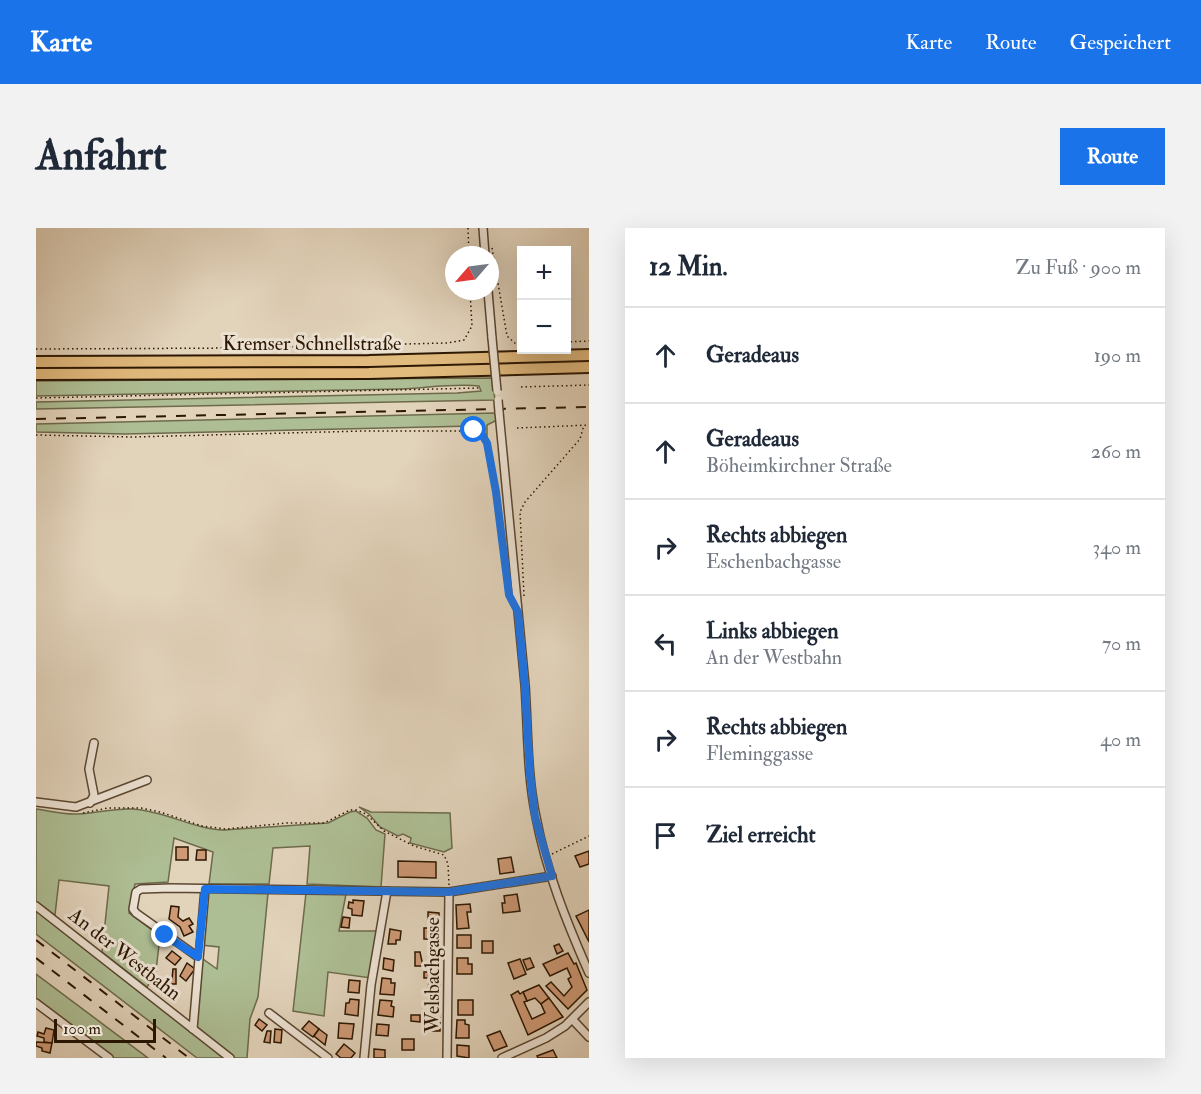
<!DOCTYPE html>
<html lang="de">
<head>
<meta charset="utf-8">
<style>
	body { margin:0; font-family:"IM FELL Double Pica",serif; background:#f2f2f3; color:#1f2937 }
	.controls { position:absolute; right:18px; top:18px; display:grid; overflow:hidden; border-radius:0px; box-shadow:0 6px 24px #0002 }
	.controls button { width:54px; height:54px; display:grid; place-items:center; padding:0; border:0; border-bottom:2px solid #e0e1e3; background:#fff; color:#1f2937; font:30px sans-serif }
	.compass { position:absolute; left:409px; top:18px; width:54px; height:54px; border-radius:50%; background:#fff; box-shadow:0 6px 24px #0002; rotate:242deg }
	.scale { position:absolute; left:18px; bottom:15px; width:102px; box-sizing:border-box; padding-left:6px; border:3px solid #2c1702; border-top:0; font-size:16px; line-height:21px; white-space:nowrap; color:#2c1702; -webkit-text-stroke:4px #ece2d3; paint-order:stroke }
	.stop { position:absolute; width:18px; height:18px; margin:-14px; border:4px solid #1a73e8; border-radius:50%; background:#fff }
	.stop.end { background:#1a73e8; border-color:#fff; box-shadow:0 2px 6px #0008 }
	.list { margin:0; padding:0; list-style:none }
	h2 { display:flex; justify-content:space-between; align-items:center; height:78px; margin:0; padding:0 24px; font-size:26px }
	h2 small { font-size:20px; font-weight:400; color:#747a83 }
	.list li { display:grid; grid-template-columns:39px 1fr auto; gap:18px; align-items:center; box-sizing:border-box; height:96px; padding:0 24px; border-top:2px solid #e0e1e3 }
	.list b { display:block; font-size:22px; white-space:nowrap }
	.list p { margin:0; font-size:20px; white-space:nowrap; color:#747a83 }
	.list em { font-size:20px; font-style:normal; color:#747a83 }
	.icon { flex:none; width:33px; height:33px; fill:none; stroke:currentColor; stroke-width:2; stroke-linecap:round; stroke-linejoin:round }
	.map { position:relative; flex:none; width:553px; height:830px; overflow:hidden; border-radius:0px }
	header { display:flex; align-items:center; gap:36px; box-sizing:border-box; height:84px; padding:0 30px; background:#1a73e8; color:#fff }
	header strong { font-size:28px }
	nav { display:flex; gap:33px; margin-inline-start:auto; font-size:21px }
	.intro { display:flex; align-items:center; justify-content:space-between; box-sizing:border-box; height:144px; padding:0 36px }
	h1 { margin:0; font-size:42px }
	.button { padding:15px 27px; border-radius:0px; background:#1a73e8; color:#fff; font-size:21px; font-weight:700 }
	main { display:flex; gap:36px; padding:0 36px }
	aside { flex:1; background:#fff; border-radius:0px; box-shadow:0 6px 24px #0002 }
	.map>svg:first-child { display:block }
</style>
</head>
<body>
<header>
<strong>Karte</strong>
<nav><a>Karte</a><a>Route</a><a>Gespeichert</a></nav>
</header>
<div class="intro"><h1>Anfahrt</h1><a class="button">Route</a></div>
<main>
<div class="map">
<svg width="553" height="830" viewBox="0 0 553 830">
	<rect width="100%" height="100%" fill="#e2d3bb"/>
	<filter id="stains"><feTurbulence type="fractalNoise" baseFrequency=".00333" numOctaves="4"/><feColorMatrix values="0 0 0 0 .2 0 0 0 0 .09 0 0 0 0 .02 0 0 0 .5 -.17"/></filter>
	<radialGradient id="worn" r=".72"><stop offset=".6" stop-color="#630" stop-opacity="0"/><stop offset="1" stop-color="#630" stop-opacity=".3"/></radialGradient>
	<!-- green -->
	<g fill="#aebe94" stroke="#6d6a4b" stroke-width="1.5">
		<path d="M456,150l3,22 -459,9v-7l421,-9 24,-2 -2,-5c-23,-3 -54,2 -79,3l-364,7v-15z"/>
		<polygon points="459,185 461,192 451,197 451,208 445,201 436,198 89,206 0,204 0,196"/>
		<polygon points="323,579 335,584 414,585 416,620 408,624 374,615 375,610 367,606 362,608 344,599 333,586"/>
		<path d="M0,581c14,2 28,6 42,5 19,-1 36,-6 55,-5 32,2 60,20 91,21l104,-7 22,-11 6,-1 11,7 9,12 9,4 -4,53 -74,-3 3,-38 -37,2 -4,36h-60l4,-32 -39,-14 -6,44 -33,2 -6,29 31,23 -4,35 -9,16 -45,-35 7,-66 -50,-6 -4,35 -19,-13z"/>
		<polygon points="172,664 232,665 222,769 214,791 211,830 199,830 160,798 164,729 181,741 183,719 165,717"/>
		<polygon points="270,665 310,666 303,703 342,703 335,750 292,744 288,788 257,783"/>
		<polygon points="0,681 191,830 161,830 0,706"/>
		<polygon points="0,746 112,830 77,830 0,772"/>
	</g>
	<!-- building -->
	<g fill="#ce9a76" stroke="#2c1702" stroke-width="1.5">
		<rect x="140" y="619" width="12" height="13"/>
		<polygon points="161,622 170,622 170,632 160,632"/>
		<polygon points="553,623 553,636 544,639 539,628"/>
		<polygon points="475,629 478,644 464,646 462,631"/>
		<polygon points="362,633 400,634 400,650 362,649"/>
		<polygon points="481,666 484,683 467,685 466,675 469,675 468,668"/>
		<polygon points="317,672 328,673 326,688 316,687 316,681 312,680 313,674 317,675"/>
		<polygon points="434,676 435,684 431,684 433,700 421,701 420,677"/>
		<polygon points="135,678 143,679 142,689 147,693 153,690 157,696 153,698 157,704 148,708 144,699 133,691"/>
		<polygon points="553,682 553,714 540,688"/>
		<polygon points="392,684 403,685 403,693 392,693"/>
		<polygon points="307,689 314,690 313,700 305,699"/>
		<rect x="388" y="700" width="14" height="11"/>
		<polygon points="354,701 365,703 364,712 360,712 360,716 352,716"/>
		<rect x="421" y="707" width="14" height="13"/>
		<rect x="446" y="713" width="11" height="12"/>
		<polygon points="523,716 527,723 521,726 518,718"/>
		<polygon points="136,723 145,730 139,737 130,730"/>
		<polygon points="379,724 384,724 387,738 379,738"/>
		<polygon points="532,725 538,736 540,735 551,762 532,781 510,758 515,754 528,768 536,759 532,751 535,749 531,740 514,748 507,736"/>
		<polygon points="348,730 358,732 357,743 347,741"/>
		<polygon points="421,730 432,730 432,736 436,736 436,746 421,746"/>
		<polygon points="494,730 498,739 491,742 487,732"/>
		<polygon points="484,731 490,746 478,751 472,735"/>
		<polygon points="151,735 159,741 150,753 144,748"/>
		<polygon points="137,741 140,741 140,756 132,756 133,750 136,751"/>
		<polygon points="388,744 401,744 400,750 388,750"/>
		<polygon points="346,750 355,751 355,755 359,755 358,767 344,766"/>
		<polygon points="313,752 324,753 323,765 312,764"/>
		<polygon points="393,753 404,753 404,763 392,763"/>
		<polygon points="503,757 513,770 505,776 499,770 491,773 487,764"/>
		<polygon points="482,763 484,766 487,764 491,773 488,774 496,791 509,785 505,776 513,770 527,789 492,807 475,767"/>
		<polygon points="403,770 404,784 394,784 392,771"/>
		<polygon points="314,771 323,772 322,788 309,786 310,775 313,775"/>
		<polygon points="344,772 356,773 355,778 358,779 357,789 342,787"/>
		<rect x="422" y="772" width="15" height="15"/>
		<polygon points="375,787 384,787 384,794 375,793"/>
		<polygon points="390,789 404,790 404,803 390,803"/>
		<polygon points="223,791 231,797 226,803 219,797"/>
		<polygon points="421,792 429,792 429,796 433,797 433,810 420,810"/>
		<polygon points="273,793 283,801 277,809 266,801"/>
		<polygon points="303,795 318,796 316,811 302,810"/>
		<polygon points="341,796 353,797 352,808 340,807"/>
		<polygon points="10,800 18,802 16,815 8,814 8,810 1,808 2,804 8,806"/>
		<polygon points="239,801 246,802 245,815 238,814"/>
		<polygon points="283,801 291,807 289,817 278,808"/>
		<polygon points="231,803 235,803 234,815 228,814"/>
		<polygon points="464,803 471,818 458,823 451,808"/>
		<rect x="366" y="811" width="12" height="11"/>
		<polygon points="0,814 16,815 14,825 6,823 6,820 0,818"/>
		<polygon points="308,816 319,825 315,830 305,830 300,826"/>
		<polygon points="421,817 433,818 433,830 421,828"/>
		<polygon points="338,821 349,822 349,830 338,830"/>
		<polygon points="517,822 521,830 502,830 501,828"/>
	</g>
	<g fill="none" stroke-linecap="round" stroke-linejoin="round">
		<defs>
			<g id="minor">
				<polyline points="447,0 449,27"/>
				<polyline points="452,63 456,110"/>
				<path d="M463,184c9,91 18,182 26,273 3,44 2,89 11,132 10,54 31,106 53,156"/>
				<polyline points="0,574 40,579 111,552"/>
				<polyline points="54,575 58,567 53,541 58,515"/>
				<polyline points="0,678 194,830"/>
				<polyline points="162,729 100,685 97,681 100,664 105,661 134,660 413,664 516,648"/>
				<polyline points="0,775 73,830"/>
				<polyline points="233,785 292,830"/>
				<polyline points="537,792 553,809"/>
				<polyline points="157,801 169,661"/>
				<polyline points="328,830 335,757 351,663"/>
				<polyline points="411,830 413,664"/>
				<polyline points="466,830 510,810 529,798 553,774"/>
			</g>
			<g id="highway">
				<polyline points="0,134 333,133 553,127"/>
				<polyline points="0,146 333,145 553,139"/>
			</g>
		</defs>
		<!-- minor casing -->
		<use href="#minor" stroke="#5a4630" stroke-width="10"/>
		<!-- highway casing -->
		<use href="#highway" stroke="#2c1702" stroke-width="14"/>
		<!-- path -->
		<g stroke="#2c1702" stroke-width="1.5" stroke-dasharray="1.5 3" stroke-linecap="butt">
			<polyline points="432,0 433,27"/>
			<polyline points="456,20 471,108 481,117 485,116"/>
			<polyline points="530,114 553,113"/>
			<polyline points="0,121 204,120 411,115 428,112 436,98 434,63"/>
			<polyline points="485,159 553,157"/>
			<polyline points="0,170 444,160"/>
			<polyline points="481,200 553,197"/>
			<polyline points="0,207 97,209 328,203 441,203 448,208 451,217 460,264 474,370"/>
			<polyline points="488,368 484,284 489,274 544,211 548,197"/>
			<polyline points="47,585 72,580 105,580 124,584 166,598 190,601 251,595 288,595 314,582 320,582 330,586 348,603 378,618 408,627 412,636 413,657"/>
			<polyline points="516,626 553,608"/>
		</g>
		<!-- minor -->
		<use href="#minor" stroke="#ece2d3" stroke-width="7"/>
		<!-- highway -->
		<use href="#highway" stroke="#e1ba7e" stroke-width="10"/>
		<!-- rail -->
		<g stroke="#2c1702" stroke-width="2" stroke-dasharray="10 10" stroke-linecap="butt">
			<polyline points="0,191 553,179"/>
			<polyline points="0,712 153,830"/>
			<polyline points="0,730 130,830"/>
		</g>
		<defs>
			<g id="minor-bridge">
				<polyline points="456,110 461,163"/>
				<polyline points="462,172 463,184"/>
			</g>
		</defs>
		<!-- minor-bridge casing -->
		<use href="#minor-bridge" stroke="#5a4630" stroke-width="10" stroke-linecap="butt"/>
		<!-- minor-bridge -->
		<use href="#minor-bridge" stroke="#ece2d3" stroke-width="7"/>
	</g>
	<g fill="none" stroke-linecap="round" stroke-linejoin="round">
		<!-- route -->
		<polyline stroke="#1a73e8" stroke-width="8" points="129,707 162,729 169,661 413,664 516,648 499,589 494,546 489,459 482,384 473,367 460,264 451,215 446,207 438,202"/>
	</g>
	<g text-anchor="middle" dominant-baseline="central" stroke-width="6" stroke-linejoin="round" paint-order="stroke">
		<!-- street labels -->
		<g font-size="20" fill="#2c1702" stroke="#ece2d3">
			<text x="276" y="115">Kremser Schnellstraße</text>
			<text transform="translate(89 726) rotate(38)">An der Westbahn</text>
			<text transform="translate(396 747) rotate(-90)">Welsbachgasse</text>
		</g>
	</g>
	<rect width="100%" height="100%" filter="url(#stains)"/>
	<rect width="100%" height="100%" fill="url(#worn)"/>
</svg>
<div class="controls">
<button>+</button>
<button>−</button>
</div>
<svg class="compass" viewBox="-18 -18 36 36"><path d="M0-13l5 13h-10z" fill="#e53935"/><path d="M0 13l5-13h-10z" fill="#747a83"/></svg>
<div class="scale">100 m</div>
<div class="stop" style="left:438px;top:202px"></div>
<div class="stop end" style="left:129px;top:707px"></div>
</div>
<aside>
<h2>12 Min.<small>Zu Fuß · 900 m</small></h2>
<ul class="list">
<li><svg class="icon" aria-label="ahead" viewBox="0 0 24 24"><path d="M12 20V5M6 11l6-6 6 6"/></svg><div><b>Geradeaus</b></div><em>190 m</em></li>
<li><svg class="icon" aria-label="ahead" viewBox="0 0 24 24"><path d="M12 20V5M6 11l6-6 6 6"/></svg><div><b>Geradeaus</b><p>Böheimkirchner Straße</p></div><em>260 m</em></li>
<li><svg class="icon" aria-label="right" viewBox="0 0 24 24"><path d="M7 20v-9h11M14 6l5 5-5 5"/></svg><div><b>Rechts abbiegen</b><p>Eschenbachgasse</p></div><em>340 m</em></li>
<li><svg class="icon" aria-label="left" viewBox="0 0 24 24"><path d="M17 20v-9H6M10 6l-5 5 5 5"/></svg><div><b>Links abbiegen</b><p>An der Westbahn</p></div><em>70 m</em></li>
<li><svg class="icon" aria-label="right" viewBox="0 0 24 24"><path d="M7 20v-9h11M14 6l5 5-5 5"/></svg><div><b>Rechts abbiegen</b><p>Fleminggasse</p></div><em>40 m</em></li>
<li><svg class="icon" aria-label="arrive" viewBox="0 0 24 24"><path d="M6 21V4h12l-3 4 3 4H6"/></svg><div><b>Ziel erreicht</b></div></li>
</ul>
</aside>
</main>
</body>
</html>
